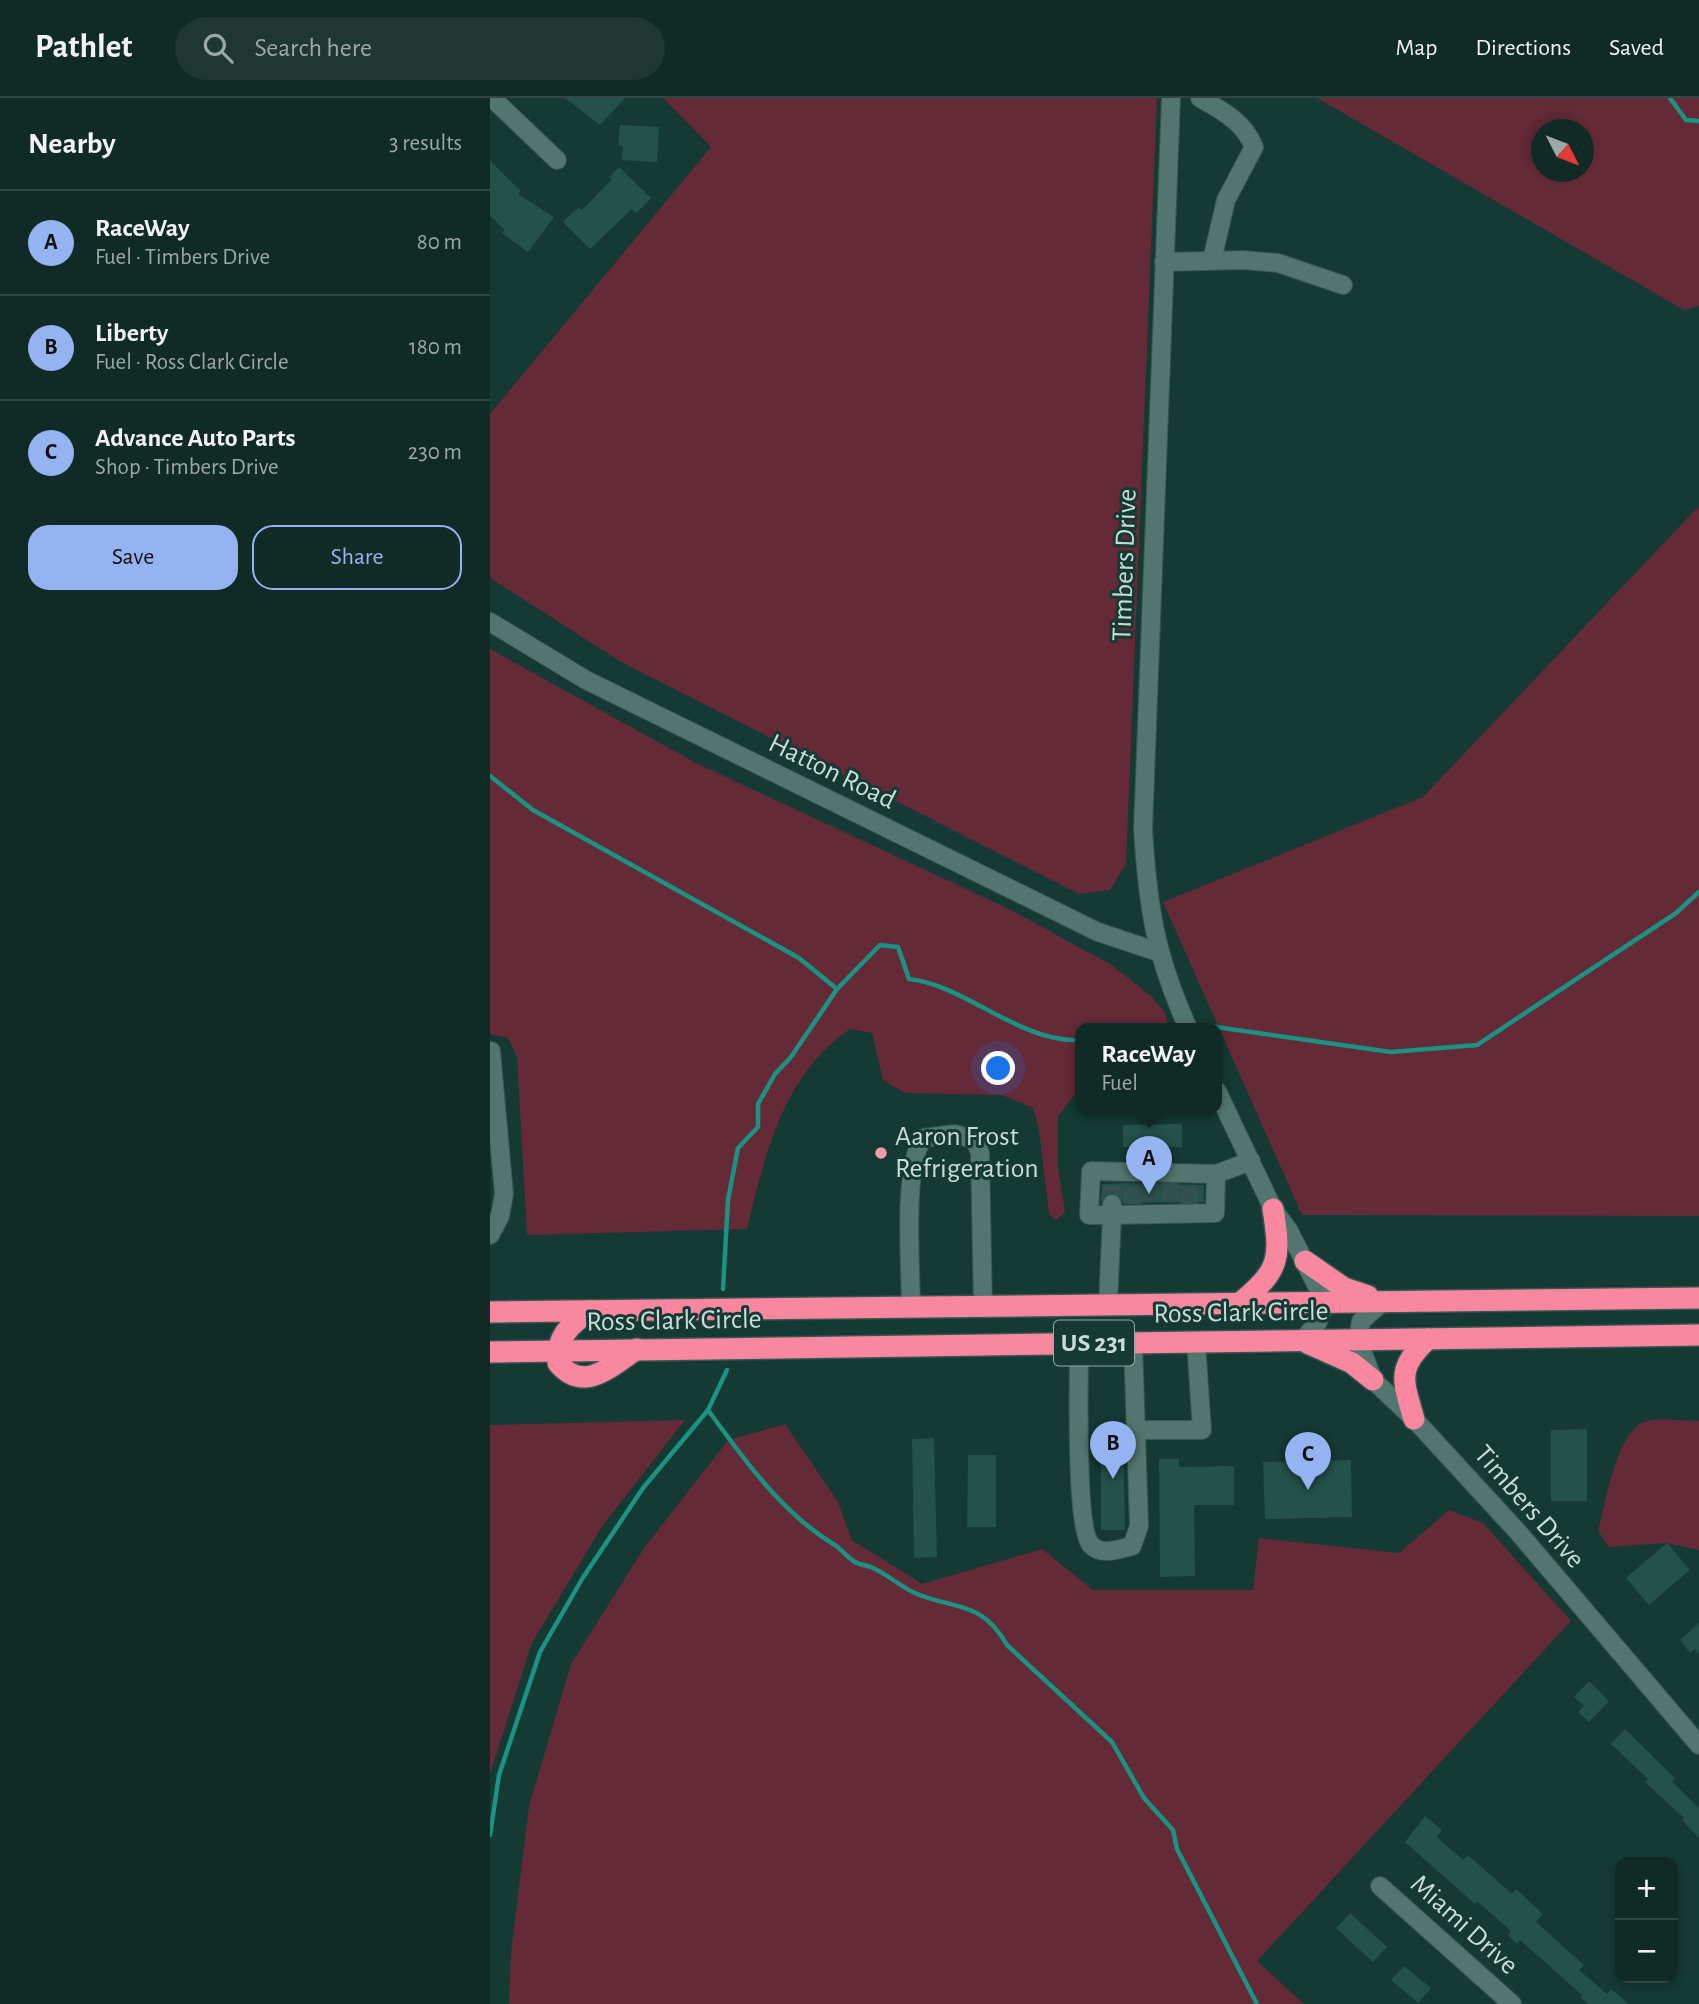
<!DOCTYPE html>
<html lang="en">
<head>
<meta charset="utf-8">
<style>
	body { margin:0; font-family:"Alegreya Sans",sans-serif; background:#1e3732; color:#f1f3f6 }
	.controls { position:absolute; right:21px; bottom:21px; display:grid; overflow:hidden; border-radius:14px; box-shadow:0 4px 10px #0003 }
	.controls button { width:63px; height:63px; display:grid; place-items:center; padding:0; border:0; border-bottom:2px solid #304743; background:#102b26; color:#f1f3f6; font:35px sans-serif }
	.compass { position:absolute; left:1041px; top:21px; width:63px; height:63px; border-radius:50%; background:#102b26; box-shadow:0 4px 10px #0003; rotate:132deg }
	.you { position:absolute; left:509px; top:971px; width:24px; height:24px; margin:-18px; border:5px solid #fff; border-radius:50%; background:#1a73e8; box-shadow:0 0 0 10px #1a73e833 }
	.badge { display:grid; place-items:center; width:46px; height:46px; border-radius:50%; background:#95b2f1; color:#111; font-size:23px; font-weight:700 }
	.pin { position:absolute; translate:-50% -58px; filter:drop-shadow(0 2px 4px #0008) }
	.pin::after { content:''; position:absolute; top:37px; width:24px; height:21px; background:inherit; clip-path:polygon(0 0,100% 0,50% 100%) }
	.popup { position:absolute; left:585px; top:925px; width:147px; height:91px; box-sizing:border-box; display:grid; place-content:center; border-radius:14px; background:#102b26; filter:drop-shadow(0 2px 5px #0005); font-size:23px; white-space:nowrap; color:#9ca7a7 }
	.popup b { font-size:26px; color:#f1f3f6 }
	.popup::after { content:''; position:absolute; left:50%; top:100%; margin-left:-14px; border:14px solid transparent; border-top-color:#102b26 }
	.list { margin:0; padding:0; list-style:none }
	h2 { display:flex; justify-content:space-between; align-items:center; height:91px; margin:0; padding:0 28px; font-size:30px }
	h2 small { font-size:23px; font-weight:400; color:#9ca7a7 }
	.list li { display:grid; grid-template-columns:46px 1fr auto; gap:21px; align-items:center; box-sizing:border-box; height:105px; padding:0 28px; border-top:2px solid #304743 }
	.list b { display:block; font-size:26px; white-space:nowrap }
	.list p { margin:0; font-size:23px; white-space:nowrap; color:#9ca7a7 }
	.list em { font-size:23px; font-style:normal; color:#9ca7a7 }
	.actions { display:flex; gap:14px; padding:21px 28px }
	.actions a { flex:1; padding:16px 0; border:2px solid #95b2f1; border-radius:21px; text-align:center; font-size:24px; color:#95b2f1 }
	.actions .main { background:#95b2f1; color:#111 }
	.icon { flex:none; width:38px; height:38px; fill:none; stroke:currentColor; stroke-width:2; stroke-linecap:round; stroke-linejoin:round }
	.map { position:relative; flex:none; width:1209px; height:1906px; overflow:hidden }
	header { display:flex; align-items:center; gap:42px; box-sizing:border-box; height:98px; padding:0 35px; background:#102b26; border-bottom:2px solid #304743 }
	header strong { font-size:33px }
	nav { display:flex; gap:38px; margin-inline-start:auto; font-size:24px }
	.search { width:490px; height:63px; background:#1e3732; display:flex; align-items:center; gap:18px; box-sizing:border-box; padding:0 24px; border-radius:38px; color:#9ca7a7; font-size:26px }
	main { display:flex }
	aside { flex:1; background:#102b26 }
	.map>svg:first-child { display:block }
</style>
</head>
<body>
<header>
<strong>Pathlet</strong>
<div class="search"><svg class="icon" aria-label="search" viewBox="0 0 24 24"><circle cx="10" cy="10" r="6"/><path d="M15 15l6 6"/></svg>Search here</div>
<nav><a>Map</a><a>Directions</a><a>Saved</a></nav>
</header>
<main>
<aside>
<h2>Nearby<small>3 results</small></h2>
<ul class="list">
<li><span class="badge">A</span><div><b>RaceWay</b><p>Fuel · Timbers Drive</p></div><em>80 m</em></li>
<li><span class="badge">B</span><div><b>Liberty</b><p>Fuel · Ross Clark Circle</p></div><em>180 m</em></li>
<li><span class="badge">C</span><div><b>Advance Auto Parts</b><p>Shop · Timbers Drive</p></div><em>230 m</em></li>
</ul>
<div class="actions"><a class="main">Save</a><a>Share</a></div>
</aside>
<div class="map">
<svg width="1209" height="1906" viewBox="0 0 1209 1906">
	<rect width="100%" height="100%" fill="#153933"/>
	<!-- green -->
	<g fill="#642a38" fill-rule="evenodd">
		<polygon points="173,0 667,0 636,766 620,792 589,796 133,565 0,480 0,316 221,49"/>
		<path d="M827,0h382v208l-15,4zM1052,32h42v42h-42z"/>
		<polygon points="1209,408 1209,1118 812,1117 673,804 933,699"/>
		<path d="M0,551l206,114 313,146 101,55 40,31 14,16 6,17h-89v66h-6l-17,22v52l7,44 -9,8 -7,-6 -10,-84 -6,-22 -31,-13 -97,-2 -22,-13 -11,-47 -22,-4c-67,46 -85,125 -103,200l-220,6 -10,-178 -9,-19 -18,-4z"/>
		<polygon points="195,1322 113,1427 42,1545 0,1676 0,1327"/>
		<path d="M1209,1323v129l-33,-7 -57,4 -11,-16c7,-26 18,-98 46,-109 14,-5 39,-1 55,-1z"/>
		<polygon points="295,1326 348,1404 362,1442 432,1486 552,1451 603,1492 763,1492 769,1440 909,1455 959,1412 993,1425 1081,1523 767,1863 814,1906 19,1906 21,1855 39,1708 81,1566 154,1450 238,1342"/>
	</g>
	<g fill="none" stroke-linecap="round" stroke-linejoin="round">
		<!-- stream -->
		<g stroke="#1a9383" stroke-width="4.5">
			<polyline points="1180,0 1196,22 1209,23"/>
			<polyline points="0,678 43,712 309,860 347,891"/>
			<polyline points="712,927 901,954 987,947 1186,815 1209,794"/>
			<path d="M233,1191l5,-89 10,-52 20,-21v-23l17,-30 16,-17 46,-68 43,-44 18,2 11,32c57,6 112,65 172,61"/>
			<path d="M218,1312c36,49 73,103 127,135 7,5 13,13 20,17 5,3 11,3 16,5 16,7 30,20 46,27 40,16 65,7 90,51l105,97 32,56 29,32 4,19 80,155"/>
			<polyline points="0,1737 9,1677 50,1554 92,1481 153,1390 218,1312 237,1272"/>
		</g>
	</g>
	<!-- building -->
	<g fill="#245149">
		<polygon points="75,0 135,0 110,27"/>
		<polygon points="130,27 169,29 167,64 132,62 133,48 128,47"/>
		<polygon points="0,63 31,93 28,96 64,119 38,154 12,135 15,132 0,118"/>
		<polygon points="129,69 161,100 146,115 142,111 100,151 73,124 89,109 92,112 122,81 119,79"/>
		<polygon points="692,1026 692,1049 633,1049 633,1027"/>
		<polygon points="642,1085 714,1087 714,1104 633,1105 628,1097 621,1095 611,1104 612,1086"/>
		<polygon points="611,1330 633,1330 635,1432 611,1432"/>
		<polygon points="1097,1331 1097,1403 1061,1403 1061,1332"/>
		<polygon points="444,1340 447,1459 424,1460 422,1341"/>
		<polygon points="478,1357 506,1357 506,1429 477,1429"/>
		<polygon points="669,1361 689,1361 689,1369 744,1368 744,1407 704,1407 705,1478 670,1479"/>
		<polygon points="861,1362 862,1419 775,1421 773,1364"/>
		<polygon points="1177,1445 1200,1472 1159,1507 1136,1480"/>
		<polygon points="1209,1525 1209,1556 1205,1551 1200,1555 1190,1542"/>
		<polygon points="1099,1583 1119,1603 1099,1624 1088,1614 1094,1608 1084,1599"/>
		<polygon points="1135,1631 1185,1680 1182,1684 1209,1710 1209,1740 1192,1722 1194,1720 1155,1684 1158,1681 1121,1646"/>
		<polygon points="935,1718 952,1732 947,1739 973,1762 978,1757 1022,1796 1026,1791 1053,1816 1046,1824 1094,1867 1089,1872 1117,1896 1121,1891 1139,1906 1098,1906 1090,1899 1092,1897 1030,1842 1027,1846 1018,1837 1021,1833 987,1803 985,1806 915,1744"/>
		<polygon points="860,1815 897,1849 883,1864 846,1830"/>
		<polygon points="914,1868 941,1890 928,1905 901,1882"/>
	</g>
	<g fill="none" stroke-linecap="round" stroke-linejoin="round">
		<!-- minor-tunnel -->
		<g stroke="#30514c" stroke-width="18" stroke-dasharray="18 9" stroke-linecap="butt">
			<polyline points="659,1085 660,1106"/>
			<polyline points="680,1085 680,1106"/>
			<polyline points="622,1106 622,1086"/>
			<polyline points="642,1106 642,1085"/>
			<polyline points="698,1106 700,1084"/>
		</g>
		<defs>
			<g id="minor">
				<polyline points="2,0 67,62"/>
				<path d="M681,0l-28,731c5,80 12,125 45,199"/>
				<path d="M710,0c23,13 44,24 54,49l-28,53 -14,60"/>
				<polyline points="674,164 753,162 788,165 853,187"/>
				<polyline points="0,524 96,582 608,834 668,854"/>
				<polyline points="727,993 783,1111 799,1133 835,1204 828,1224 812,1243"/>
				<polyline points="622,1106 622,1117 599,1117 601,1073 726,1076"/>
				<polyline points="0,1137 10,1118 14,1096 1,953"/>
				<polyline points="894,1203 871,1223 868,1242 883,1282 924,1321 1028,1434 1209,1647"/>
				<polyline points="618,1207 622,1117 725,1115 726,1076 761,1063"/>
				<path d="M421,1210c0,-36 -9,-147 13,-170l31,-4 20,6 5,13 3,154"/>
				<path d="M589,1245c0,32 -4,185 12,202 10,11 29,4 41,1l7,-20 -6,-184"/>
				<polyline points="644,1332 712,1332 706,1244"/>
				<polyline points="890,1788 1022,1906"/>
			</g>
			<g id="highway">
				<polyline points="815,1163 854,1190 878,1198"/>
				<path d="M750,1205c40,-33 41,-44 33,-94"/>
				<path d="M99,1213c-20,15 -33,26 -31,52 26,31 53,3 79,-14"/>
				<polyline points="0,1214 1209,1200"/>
				<polyline points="817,1245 862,1265 883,1282"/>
				<polyline points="0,1254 1209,1237"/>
				<path d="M924,1321c-11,-38 -18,-51 14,-80"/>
			</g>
		</defs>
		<!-- minor casing -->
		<use href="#minor" stroke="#385550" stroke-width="20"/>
		<!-- highway casing -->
		<use href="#highway" stroke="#385550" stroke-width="24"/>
		<!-- minor -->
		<use href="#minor" stroke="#52766f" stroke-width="18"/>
		<!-- highway -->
		<use href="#highway" stroke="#f987a0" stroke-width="21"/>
	</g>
	<!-- markers -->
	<circle fill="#f39aac" stroke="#153933" stroke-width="2.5" cx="391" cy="1055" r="7"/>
	<g text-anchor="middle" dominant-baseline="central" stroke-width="6" stroke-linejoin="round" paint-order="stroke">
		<!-- shield labels -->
		<rect fill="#153933" stroke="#92aba6" stroke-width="2" x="564" y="1222.5" width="80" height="45" rx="5"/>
		<g font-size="26" font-weight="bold" fill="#c8dcd7">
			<text x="604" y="1245">US 231</text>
		</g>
		<!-- street labels -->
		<g font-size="28" fill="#c8dcd7" stroke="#153933">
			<text transform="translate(635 467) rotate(-88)">Timbers Drive</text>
			<text transform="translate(342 674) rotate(26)">Hatton Road</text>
			<text transform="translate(751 1215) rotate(-1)">Ross Clark Circle</text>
			<text transform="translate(184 1223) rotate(-1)">Ross Clark Circle</text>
			<text transform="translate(1039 1409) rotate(49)">Timbers Drive</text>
			<text transform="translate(974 1827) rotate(42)">Miami Drive</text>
		</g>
		<!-- poi labels -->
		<g font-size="28" fill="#c8dcd7" stroke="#153933" text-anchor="start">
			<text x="405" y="1039">Aaron Frost<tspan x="405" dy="32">Refrigeration</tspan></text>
		</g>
	</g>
</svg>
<div class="controls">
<button>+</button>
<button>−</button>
</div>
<svg class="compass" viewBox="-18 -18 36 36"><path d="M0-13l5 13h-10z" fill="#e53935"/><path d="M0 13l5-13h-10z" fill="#9ca7a7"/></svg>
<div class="you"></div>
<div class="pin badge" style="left:659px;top:1096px">A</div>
<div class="popup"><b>RaceWay</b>Fuel</div>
<div class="pin badge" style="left:623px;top:1381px">B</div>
<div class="pin badge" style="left:818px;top:1392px">C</div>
</div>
</main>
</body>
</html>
